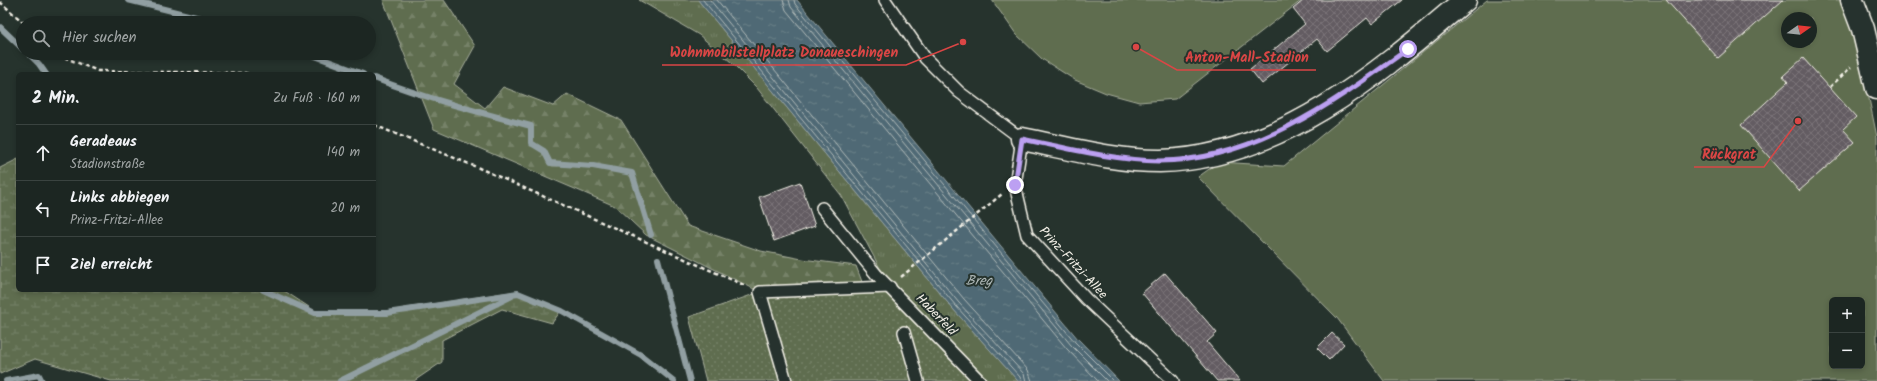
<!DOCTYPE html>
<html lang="de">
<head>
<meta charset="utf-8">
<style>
	body { margin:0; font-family:Kalam,sans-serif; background:#29322f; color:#f1f3f6 }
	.controls { position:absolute; right:12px; bottom:12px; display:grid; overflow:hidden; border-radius:6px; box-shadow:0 2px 6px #0003 }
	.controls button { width:36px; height:36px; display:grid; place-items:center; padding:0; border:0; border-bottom:1px solid #3a4340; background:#1c2622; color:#f1f3f6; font:20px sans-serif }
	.compass { position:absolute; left:1781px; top:12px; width:36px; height:36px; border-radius:50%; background:#1c2622; box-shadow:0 2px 6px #0003; rotate:75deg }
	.stop { position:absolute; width:12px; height:12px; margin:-9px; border:3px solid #bca0f2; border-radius:50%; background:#fff }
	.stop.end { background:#bca0f2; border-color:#fff; box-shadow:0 1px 4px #0008 }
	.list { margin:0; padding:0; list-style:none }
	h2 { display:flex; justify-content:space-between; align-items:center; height:52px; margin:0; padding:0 16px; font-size:17px }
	h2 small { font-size:13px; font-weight:400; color:#a0a5a5 }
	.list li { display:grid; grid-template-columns:26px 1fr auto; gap:12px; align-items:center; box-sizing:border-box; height:56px; padding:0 16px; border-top:1px solid #3a4340 }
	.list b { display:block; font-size:15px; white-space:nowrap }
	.list p { margin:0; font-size:13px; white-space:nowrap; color:#a0a5a5 }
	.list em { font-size:13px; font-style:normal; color:#a0a5a5 }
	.icon { flex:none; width:22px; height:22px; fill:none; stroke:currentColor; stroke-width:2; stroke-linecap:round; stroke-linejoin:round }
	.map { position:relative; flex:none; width:1877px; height:381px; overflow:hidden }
	.search { position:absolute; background:#1c2622; box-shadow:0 2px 6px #0003; left:16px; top:16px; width:360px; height:44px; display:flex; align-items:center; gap:10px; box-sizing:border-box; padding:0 14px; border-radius:22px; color:#a0a5a5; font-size:15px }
	.panel { position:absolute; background:#1c2622; box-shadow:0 2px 6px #0003; left:16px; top:72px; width:360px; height:220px; border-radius:6px }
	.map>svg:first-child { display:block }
</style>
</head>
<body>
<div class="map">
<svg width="1877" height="381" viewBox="0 0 1877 381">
	<defs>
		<pattern id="grass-tufts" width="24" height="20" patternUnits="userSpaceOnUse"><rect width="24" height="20" fill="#5e6d4f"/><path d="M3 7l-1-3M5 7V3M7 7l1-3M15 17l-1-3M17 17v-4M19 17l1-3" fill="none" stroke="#768268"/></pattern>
		<pattern id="forest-firs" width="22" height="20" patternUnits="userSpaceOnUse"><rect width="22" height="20" fill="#5e6d4f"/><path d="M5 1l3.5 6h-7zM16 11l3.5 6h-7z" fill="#768268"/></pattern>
		<pattern id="wetland-marsh" width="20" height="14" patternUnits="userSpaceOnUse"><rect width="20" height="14" fill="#5e6d4f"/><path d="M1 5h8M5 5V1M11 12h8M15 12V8" fill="none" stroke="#768268"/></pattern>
		<pattern id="garden-dots" width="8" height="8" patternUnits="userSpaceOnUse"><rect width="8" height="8" fill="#5e6d4f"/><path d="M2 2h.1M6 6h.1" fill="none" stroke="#768268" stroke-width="1.8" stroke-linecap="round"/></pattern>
		<pattern id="water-ripples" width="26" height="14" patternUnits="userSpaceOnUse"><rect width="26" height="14" fill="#4f6974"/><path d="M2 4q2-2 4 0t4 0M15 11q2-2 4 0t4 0" fill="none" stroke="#697f88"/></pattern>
		<pattern id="building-cross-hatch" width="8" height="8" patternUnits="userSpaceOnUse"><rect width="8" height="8" fill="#635b62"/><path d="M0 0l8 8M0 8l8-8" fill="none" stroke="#7a7378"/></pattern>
	</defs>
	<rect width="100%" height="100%" fill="#26332d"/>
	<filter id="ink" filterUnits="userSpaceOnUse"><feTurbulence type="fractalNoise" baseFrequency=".025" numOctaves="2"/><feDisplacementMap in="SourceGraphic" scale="8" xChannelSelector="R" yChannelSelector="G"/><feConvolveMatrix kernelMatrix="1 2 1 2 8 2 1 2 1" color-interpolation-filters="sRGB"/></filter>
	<g filter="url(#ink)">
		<!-- grass -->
		<polygon fill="url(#grass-tufts)" stroke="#a9af9c" points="639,0 698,0 953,309 1018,381 980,381 890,287 841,195 757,88 731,62 699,35"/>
		<!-- forest -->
		<polygon fill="url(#forest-firs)" stroke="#a9af9c" points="383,0 444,0 475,46 454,84 485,108 503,87 553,106 567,94 621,120 688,226 761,251 802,259 856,266 864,287 760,292 646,235 615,206 434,129"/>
		<!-- wetland -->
		<polygon fill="url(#wetland-marsh)" stroke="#a9af9c" points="18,159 18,290 283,290 315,311 387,311 517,291 562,309 552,323 502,309 442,340 442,362 414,381 111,381 35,359 0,374 0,168"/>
		<!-- garden -->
		<polygon fill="url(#garden-dots)" stroke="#a9af9c" points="890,287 980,381 706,381 689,317 760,292"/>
		<!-- pitch -->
		<g fill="#5e6d4f" stroke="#a9af9c" fill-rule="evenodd">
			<polygon points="992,0 1302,0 1175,99 1139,102 1106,93 1075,80 1042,59 1016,34"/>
			<path d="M1487,0h356l16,51 18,86v244h-493l-47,-63 -139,-141 21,-15 65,4zM1787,18h24v24h-24zM1832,300h30v66h-30z"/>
		</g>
		<!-- water -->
		<polygon fill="url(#water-ripples)" stroke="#919fa2" points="698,0 797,0 1078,339 1119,381 1018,381 953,309"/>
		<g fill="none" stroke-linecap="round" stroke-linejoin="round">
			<!-- shore -->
			<g stroke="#b2bbba" stroke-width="1">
				<polyline points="703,0 956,306 1020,377 1021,381"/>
				<polyline points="710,0 959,303 1024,374 1026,381"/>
				<polyline points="717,0 964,299 1028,370 1032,381"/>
				<polyline points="783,0 786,10 1067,349 1098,381"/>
				<polyline points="789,0 791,7 1071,345 1107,381"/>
				<polyline points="794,0 795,4 1075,342 1114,381"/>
			</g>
			<!-- stream -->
			<g stroke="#919fa2" stroke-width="6">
				<polyline points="128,0 220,23"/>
				<polyline points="0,27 23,49"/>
				<polyline points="28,53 39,64 46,74"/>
				<polyline points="307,53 363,74"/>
				<path d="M374,78c51,20 104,34 157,48v17l13,8 6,12 43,3 39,7 19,62"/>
				<polyline points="658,259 690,381"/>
				<polyline points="263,290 315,313 387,313 518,293 562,311 641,355 674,381"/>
				<polyline points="6,381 39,375 42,381"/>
				<polyline points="340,381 512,296"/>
			</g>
		</g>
		<!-- building -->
		<g fill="url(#building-cross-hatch)" stroke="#f4f1e8">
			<polygon points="1304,0 1402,0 1372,24 1367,18 1327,51 1317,39 1262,84 1250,69 1305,24 1293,9"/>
			<polygon points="1666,0 1783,0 1718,58"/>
			<polygon points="1803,58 1856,117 1843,129 1855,142 1799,191 1741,125 1788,82 1783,76"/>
			<polygon points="800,182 815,226 774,241 759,197"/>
			<polygon points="1165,273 1217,333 1207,342 1240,381 1217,381 1142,293"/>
			<polygon points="1332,333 1344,344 1329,360 1317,348"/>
		</g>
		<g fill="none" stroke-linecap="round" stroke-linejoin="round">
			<defs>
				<g id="service">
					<polyline points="885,0 925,58 959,92 1022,139 1015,185 1027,235 1086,299 1173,381"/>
					<polyline points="822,208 876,274 980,381"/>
					<polyline points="904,332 918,381"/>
					<polyline points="786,381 760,292 890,287"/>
				</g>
				<g id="minor">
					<polyline points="1852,0 1863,29 1877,88"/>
					<path d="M1022,139c46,9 91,22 138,22 119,-2 219,-88 305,-161"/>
				</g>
			</defs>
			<!-- service casing -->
			<use href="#service" stroke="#f4f1e8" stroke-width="14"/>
			<!-- minor casing -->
			<use href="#minor" stroke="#f4f1e8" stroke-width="25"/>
			<!-- path -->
			<g stroke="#f4f1e8" stroke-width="2.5" stroke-dasharray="4 3" stroke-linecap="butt">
				<polyline points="0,2 24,23"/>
				<polyline points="59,53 66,58 98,71 245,73 249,74"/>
				<polyline points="1830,87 1851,67"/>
				<polyline points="374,125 479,168 746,286"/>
				<polyline points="901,277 1002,194"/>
			</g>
			<!-- service -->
			<use href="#service" stroke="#26332d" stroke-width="11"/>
			<!-- minor -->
			<use href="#minor" stroke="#26332d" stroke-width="22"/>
		</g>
	</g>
	<g fill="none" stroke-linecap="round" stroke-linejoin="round" filter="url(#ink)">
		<!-- route -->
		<path stroke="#bca0f2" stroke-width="5" d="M1015,185l7,-46c46,9 90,21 137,22 95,0 175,-59 249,-112"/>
	</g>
	<g text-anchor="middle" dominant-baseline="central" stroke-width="4" stroke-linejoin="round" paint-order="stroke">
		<!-- street labels -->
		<g font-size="13" fill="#f4f1e8" stroke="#26332d">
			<text transform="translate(1073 263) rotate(47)">Prinz-Fritzi-Allee</text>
			<text transform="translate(936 315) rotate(46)">Haberfeld</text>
		</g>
		<!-- water labels -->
		<g font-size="14" font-style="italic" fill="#b2bbba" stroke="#26332d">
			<text x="979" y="281">Breg</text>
		</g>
	</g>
	<!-- callouts -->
	<path fill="none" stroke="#da4645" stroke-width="1.5" d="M963 42L906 65H662M1136 47L1177 70H1316M1798 121L1764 167H1694"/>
	<g fill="#da4645" stroke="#26332d" stroke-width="1.5">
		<circle cx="963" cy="42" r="4"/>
		<circle cx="1136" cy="47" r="4"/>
		<circle cx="1798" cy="121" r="4"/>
	</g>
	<g font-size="14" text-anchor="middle" font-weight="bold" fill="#da4645" stroke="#26332d" stroke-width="4" stroke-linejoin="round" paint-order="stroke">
		<text x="784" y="57">Wohnmobilstellplatz Donaueschingen</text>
		<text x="1247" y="62">Anton-Mall-Stadion</text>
		<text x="1729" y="159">Rückgrat</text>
	</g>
</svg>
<div class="controls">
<button>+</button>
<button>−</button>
</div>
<svg class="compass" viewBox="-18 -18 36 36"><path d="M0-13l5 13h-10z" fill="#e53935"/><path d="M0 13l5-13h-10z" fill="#a0a5a5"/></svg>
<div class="stop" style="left:1408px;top:49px"></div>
<div class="stop end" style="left:1015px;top:185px"></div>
<div class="search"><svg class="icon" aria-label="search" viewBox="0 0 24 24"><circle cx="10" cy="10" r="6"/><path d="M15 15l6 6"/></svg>Hier suchen</div>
<section class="panel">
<h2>2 Min.<small>Zu Fuß · 160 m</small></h2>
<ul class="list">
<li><svg class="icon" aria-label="ahead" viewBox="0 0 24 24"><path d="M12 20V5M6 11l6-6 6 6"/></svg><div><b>Geradeaus</b><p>Stadionstraße</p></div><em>140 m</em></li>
<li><svg class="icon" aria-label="left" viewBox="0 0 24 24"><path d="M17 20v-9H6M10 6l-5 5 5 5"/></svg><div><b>Links abbiegen</b><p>Prinz-Fritzi-Allee</p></div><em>20 m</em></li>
<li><svg class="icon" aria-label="arrive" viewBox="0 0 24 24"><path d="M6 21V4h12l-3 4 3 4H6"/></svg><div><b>Ziel erreicht</b></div></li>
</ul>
</section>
</div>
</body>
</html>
